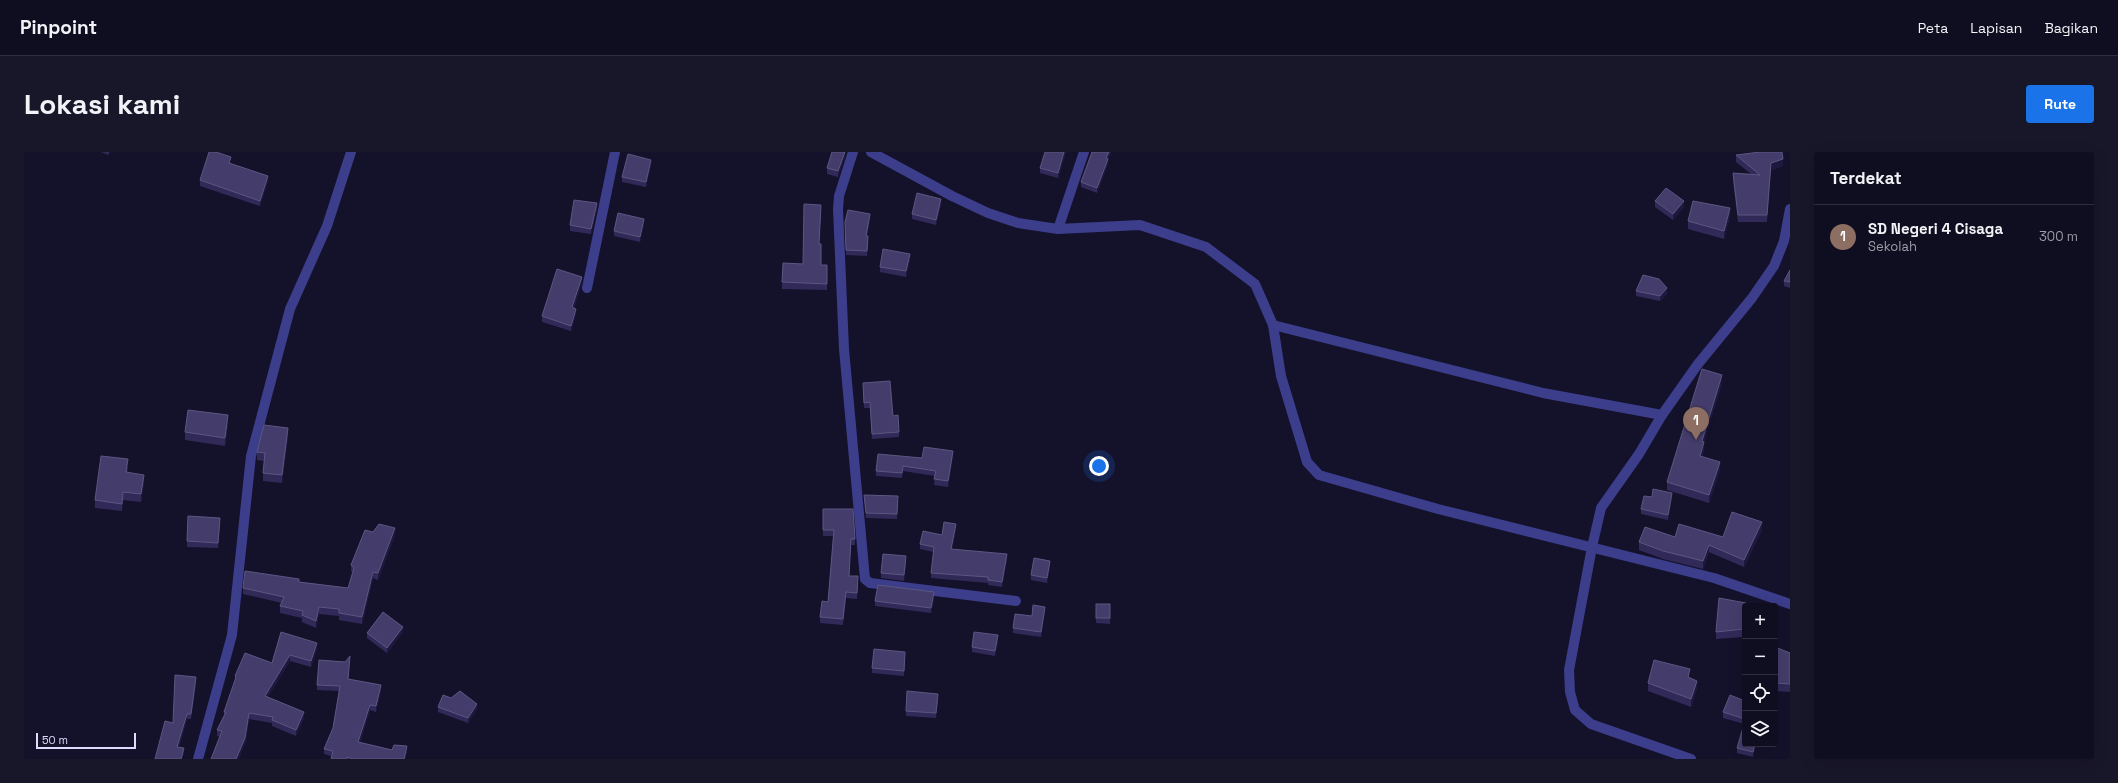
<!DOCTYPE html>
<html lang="id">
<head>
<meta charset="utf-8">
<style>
	body { margin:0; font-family:"Space Grotesk",sans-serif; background:#181629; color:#f1f3f6 }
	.controls { position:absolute; right:12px; bottom:12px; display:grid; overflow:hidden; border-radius:4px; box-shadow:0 4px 16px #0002 }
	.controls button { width:36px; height:36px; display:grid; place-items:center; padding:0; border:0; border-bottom:1px solid #2f2d3e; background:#0f0d20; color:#f1f3f6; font:20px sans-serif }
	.scale { position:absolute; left:12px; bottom:10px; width:100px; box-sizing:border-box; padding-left:4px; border:2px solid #dedbff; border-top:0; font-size:11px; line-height:14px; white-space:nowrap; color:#dedbff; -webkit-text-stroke:3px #14112b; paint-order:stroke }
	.you { position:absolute; left:1075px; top:314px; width:14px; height:14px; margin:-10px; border:3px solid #fff; border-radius:50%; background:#1a73e8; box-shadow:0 0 0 6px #1a73e833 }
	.badge { display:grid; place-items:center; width:26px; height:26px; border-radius:50%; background:#1a73e8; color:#fff; font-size:13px; font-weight:700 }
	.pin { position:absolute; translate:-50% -33px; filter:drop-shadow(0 1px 2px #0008) }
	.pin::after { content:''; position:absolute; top:21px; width:14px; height:12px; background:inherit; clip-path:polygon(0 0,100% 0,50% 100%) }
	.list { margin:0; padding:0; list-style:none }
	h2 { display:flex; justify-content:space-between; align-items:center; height:52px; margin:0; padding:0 16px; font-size:17px }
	h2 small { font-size:13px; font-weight:400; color:#9b9ca5 }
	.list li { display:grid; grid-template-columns:26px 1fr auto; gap:12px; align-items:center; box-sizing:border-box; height:64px; padding:0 16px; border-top:1px solid #2f2d3e }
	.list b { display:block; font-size:15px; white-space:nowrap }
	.list p { margin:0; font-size:13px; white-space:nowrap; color:#9b9ca5 }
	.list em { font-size:13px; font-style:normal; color:#9b9ca5 }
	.icon { flex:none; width:22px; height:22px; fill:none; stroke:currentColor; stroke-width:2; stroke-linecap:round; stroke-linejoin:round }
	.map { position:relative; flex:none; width:1766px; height:607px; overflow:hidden; border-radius:4px }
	header { display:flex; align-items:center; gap:24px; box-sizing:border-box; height:56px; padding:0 20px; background:#0f0d20; border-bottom:1px solid #2f2d3e }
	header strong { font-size:19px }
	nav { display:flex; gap:22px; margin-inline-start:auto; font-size:14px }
	.intro { display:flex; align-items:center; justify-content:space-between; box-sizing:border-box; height:96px; padding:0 24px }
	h1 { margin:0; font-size:28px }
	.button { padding:10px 18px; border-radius:4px; background:#1a73e8; color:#fff; font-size:14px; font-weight:700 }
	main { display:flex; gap:24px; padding:0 24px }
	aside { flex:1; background:#0f0d20; border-radius:4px; box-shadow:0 4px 16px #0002 }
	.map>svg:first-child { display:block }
</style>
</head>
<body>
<header>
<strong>Pinpoint</strong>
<nav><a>Peta</a><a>Lapisan</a><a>Bagikan</a></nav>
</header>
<div class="intro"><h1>Lokasi kami</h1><a class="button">Rute</a></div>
<main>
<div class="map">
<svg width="1766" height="607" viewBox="0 0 1766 607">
	<rect width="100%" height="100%" fill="#14112b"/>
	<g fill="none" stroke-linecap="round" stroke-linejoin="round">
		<!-- minor -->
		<g stroke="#3c3d8b" stroke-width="10">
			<polyline points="829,0 815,44 814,57 820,197 841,427 846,431 992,449"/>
			<polyline points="847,0 928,44 964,61 994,71 1034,77 1116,73 1182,95 1231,132 1249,173 1257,224 1283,310 1295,323 1414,357 1690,426 1766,452"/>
			<polyline points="1034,77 1060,0"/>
			<polyline points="563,136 591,0"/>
			<polyline points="1249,173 1519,241 1638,263"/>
			<polyline points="174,607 208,483 227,304 266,157 303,74 327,0"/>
			<polyline points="1667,607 1567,572 1551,558 1546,540 1545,518 1568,395 1577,356 1615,302 1638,263 1674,212 1728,146 1750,114 1760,89 1766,57"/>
		</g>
	</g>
	<!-- wall -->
	<g fill="#312a59">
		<polygon points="77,0 86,0 84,3"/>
		<polygon points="1042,0 1034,26 1016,21 1016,16"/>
		<polygon points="1068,0 1087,0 1084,8 1084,12 1073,41 1057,35 1057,30"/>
		<polygon points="1712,3 1759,14 1747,18 1743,70 1714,70 1709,28 1709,21 1727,22 1712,10"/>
		<polygon points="821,4 814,25 803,22 803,16"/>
		<polygon points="207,10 206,11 244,29 236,54 176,34 176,28"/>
		<polygon points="627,13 622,35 598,30 598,25"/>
		<polygon points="1631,49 1660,55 1649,68 1631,55"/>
		<polygon points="917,52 912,73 888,67 888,62"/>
		<polygon points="573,57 567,82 546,79 546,73"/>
		<polygon points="797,60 795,92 797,113 803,113 803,138 758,137 758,130 779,112"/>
		<polygon points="1706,64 1700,87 1664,77 1664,69"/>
		<polygon points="846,67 843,84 844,89 843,104 822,103 821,70"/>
		<polygon points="620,72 616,90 590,84 590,79"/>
		<polygon points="886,107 882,125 856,120 856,115"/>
		<polygon points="1766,118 1766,136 1760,134 1760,129"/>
		<polygon points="558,130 550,156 552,162 547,179 518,170 518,164"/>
		<polygon points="1612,139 1643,142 1636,149 1612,144"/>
		<polygon points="839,231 869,264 875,280 875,285 848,287 846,256 840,256"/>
		<polygon points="1698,231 1680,290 1680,298 1678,305 1696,318 1685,351 1643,338 1643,330"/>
		<polygon points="204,271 201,294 161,288 161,280"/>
		<polygon points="264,284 258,331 239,329 239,321 240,309 233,308 233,300"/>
		<polygon points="929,304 924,335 910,333 911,324 879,319 878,326 852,324 852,319 898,306"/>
		<polygon points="104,315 103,321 120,330 117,350 99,348 98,359 71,356 71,348"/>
		<polygon points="840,343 874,344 873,367 842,366"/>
		<polygon points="1628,345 1648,346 1644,368 1617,362 1617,357"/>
		<polygon points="799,357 831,387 831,393 827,393 825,424 834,431 833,447 822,446 819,473 796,471 796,465 804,450 809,384 799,384"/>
		<polygon points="196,371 194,396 163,395 163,389"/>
		<polygon points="932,377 928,397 983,407 978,435 964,433 964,431 907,426 907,421 910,400 896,397 896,392 918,383"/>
		<polygon points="1738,378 1720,415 1685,400 1679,417 1639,407 1615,398 1615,390 1651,385 1699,385"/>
		<polygon points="349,380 371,383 354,428 349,426 338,472 315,468 315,464 295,462 292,476 278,470 278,466 256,461 256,454 258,451 219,442 219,436 275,430 324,436 329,421 327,419 327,413"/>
		<polygon points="882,409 880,429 857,426 857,421"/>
		<polygon points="1026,414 1023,431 1007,428 1007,423"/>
		<polygon points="910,445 907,461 851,454 851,449"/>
		<polygon points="1072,452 1086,452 1086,472 1072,471"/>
		<polygon points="1721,454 1721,472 1720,485 1692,487 1692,480"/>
		<polygon points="1021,460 1017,485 989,481 989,476 1008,464"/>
		<polygon points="257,480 293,497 287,515 266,509 244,545 280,566 272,584 248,574 248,571 225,567 221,592 193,584 193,578 200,563 200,560 211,529 211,524 248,511"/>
		<polygon points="379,480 363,501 343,486 343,481"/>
		<polygon points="974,489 971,504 948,500 948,495"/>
		<polygon points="1751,495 1766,501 1766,540 1751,539"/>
		<polygon points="881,506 880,524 848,521 848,516"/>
		<polygon points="326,509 324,527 357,538 352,560 346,558 336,590 368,598 383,599 381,607 307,607 307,604 300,602 300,597 309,576 315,539 293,538 293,533 321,510"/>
		<polygon points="1666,526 1673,536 1667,555 1624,539 1624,531"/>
		<polygon points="172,531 167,567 163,567 155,595 160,601 158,607 131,607"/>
		<polygon points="914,547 912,566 882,564 882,559"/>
		<polygon points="1721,549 1721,572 1699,566 1699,560"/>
		<polygon points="414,555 453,557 444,571 414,560"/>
		<polygon points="1732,592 1729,605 1713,601 1713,596"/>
	</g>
	<!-- shaded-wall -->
	<g fill="#1e183f">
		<polygon points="821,0 821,4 814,25 814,19"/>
		<polygon points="1040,0 1042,0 1034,26 1034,21"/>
		<polygon points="1085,0 1087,0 1084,8 1084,12 1073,41 1073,36 1082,6"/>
		<polygon points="1759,7 1759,14 1747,18 1743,70 1747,11"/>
		<polygon points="627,8 627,13 622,35 622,30"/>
		<polygon points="244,24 244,29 236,54 236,49"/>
		<polygon points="917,47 917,52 912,73 912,68"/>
		<polygon points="1660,49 1660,55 1649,68 1649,62"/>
		<polygon points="573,51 573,57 567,82 567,77"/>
		<polygon points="1706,56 1706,64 1700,87 1700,79"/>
		<polygon points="846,62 846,67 842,89 842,84"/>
		<polygon points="620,67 620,72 616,90 616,85"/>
		<polygon points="886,102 886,107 882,125 882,119"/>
		<polygon points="558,125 558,130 548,161 548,155"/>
		<polygon points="1643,136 1643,142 1636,149 1636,144"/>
		<polygon points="552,157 552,162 547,179 547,174"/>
		<polygon points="1698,223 1698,231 1678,297 1678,289"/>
		<polygon points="204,263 204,271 201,294 201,286"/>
		<polygon points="264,276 264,284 258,331 258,323"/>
		<polygon points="1680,290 1680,298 1676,312 1676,304"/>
		<polygon points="929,299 929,304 924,335 924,329"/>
		<polygon points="1696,310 1696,318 1685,351 1685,343"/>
		<polygon points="120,323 120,330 117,350 117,342"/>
		<polygon points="99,340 99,348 98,359 98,352"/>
		<polygon points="1648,341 1648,346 1644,368 1644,363"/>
		<polygon points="1738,370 1738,378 1720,415 1720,408"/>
		<polygon points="932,372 932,377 927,403 927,397"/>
		<polygon points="371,376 371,383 354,428 354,421"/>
		<polygon points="1685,393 1685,400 1679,417 1679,409"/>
		<polygon points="983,402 983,407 978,435 978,430"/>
		<polygon points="882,404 882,409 880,429 880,423"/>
		<polygon points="1026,409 1026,414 1023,431 1023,426"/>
		<polygon points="349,420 349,426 338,472 338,465"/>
		<polygon points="822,440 822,446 819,473 819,467"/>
		<polygon points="910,440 910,445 907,461 907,456"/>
		<polygon points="295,455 295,462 292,476 292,469"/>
		<polygon points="1021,455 1021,460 1017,485 1017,480"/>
		<polygon points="1721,464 1721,472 1720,485 1720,477"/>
		<polygon points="379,475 379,480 363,501 363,496"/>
		<polygon points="974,483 974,489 971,504 971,499"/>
		<polygon points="293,491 293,497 287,515 287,509"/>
		<polygon points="266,503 266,509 241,550 241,544"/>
		<polygon points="172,525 172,531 167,567 167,562"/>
		<polygon points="1673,529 1673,536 1667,555 1667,547"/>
		<polygon points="357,533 357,538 352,560 352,554"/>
		<polygon points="453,552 453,557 444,571 444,566"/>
		<polygon points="346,553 346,558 334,595 334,590"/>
		<polygon points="280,560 280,566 272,584 272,578"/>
		<polygon points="225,561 225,567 221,592 215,607 212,607"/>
		<polygon points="163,562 163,567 153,600 153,595"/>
		<polygon points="1731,592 1732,592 1729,605 1729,600"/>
		<polygon points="383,594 383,599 381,607 380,607"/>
		<polygon points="160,596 160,601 158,607 157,607"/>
	</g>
	<!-- building -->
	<g fill="#443d6b" stroke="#5c5682">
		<polygon points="185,0 192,0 207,5 205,11 244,24 236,49 176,28"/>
		<polygon points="808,0 821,0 814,19 803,16"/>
		<polygon points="1021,0 1040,0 1034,21 1016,16"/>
		<polygon points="1068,0 1085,0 1082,6 1084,7 1073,36 1057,30"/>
		<polygon points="1736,0 1758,0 1759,7 1747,11 1743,63 1714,63 1709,21 1736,23 1712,3"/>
		<polygon points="604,2 627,8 622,30 598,25"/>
		<polygon points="1642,36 1660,49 1649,62 1631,49"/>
		<polygon points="893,41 917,47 912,68 888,62"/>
		<polygon points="550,48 573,51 567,77 546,73"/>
		<polygon points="1669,49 1706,56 1700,79 1664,69"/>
		<polygon points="780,52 797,53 795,92 797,92 797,113 803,113 803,132 758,130 759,111 779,112"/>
		<polygon points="824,58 846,62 842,84 844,84 843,99 822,98 821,70"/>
		<polygon points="594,61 620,67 616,85 590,79"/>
		<polygon points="859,97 886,102 882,119 856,115"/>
		<polygon points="533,117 558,125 548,155 552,157 547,174 518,164"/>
		<polygon points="1766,118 1766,130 1760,129"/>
		<polygon points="1619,123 1635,127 1643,136 1636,144 1612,139"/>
		<polygon points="1678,217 1698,223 1678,289 1680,290 1676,304 1696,310 1685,343 1643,330"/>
		<polygon points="866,229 869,264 874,263 875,280 848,282 846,250 840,251 839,231"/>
		<polygon points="164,258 204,263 201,286 161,280"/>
		<polygon points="240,273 264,276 258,323 239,321 241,301 233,300"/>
		<polygon points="900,295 929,299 924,329 910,327 912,319 879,314 878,321 852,319 854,302 898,306"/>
		<polygon points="77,304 104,307 102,320 120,323 117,342 99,340 98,352 71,348"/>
		<polygon points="1629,337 1648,341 1644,363 1617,357 1620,344 1628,345"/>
		<polygon points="840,343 874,344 873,362 842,361"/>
		<polygon points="799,357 829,357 831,387 827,387 825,424 834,424 833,441 822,440 819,467 796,465 798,449 804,450 810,378 799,378"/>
		<polygon points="1708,360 1738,370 1720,408 1685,393 1679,409 1639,399 1615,390 1621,375 1651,385 1655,372 1699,385"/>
		<polygon points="164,364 196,366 194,391 163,389"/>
		<polygon points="920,370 932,372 927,397 983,402 978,430 964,428 964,425 907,421 910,395 896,392 899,379 918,383"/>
		<polygon points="355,372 371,376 354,421 349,420 338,465 315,461 315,457 295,455 292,469 278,463 279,459 256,454 260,445 219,436 221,419 275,427 275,430 324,436 330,416 327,413 341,378 349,380"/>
		<polygon points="859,402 882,404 880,423 857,421"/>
		<polygon points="1010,406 1026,409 1023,426 1007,423"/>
		<polygon points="854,433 910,440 907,456 851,449"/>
		<polygon points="1695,446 1722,451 1722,454 1721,454 1721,464 1720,477 1692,480"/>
		<rect x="1072" y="452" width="14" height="14"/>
		<polygon points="1009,453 1021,455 1017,480 989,476 991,462 1008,464"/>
		<polygon points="359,460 379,475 363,496 343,481"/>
		<polygon points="257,480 293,491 287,509 266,503 241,544 280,560 272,578 248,568 249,565 225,561 221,586 212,607 187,607 198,579 193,578 202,560 200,560 212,525 211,524 221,501 248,511"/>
		<polygon points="950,480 974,483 971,499 948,495"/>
		<polygon points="1751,495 1766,501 1766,532 1751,531"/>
		<polygon points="850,497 881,500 880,519 848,516"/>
		<polygon points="326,504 324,527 357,533 352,554 346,553 334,590 368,598 370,593 383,594 380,607 330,607 323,605 322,607 307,607 309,599 300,597 309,576 316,534 293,533 295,508 321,510"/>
		<polygon points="1630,508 1666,517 1664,525 1673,529 1667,547 1624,531"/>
		<polygon points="151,523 172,525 167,562 163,562 153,595 160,596 157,607 131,607 141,569 149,571"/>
		<polygon points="436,539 453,552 444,566 414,555 419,543 427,546"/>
		<polygon points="883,539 914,542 912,561 882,559"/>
		<polygon points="1706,543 1721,549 1721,567 1699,560"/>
		<polygon points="1720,572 1721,572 1721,592 1731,592 1729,600 1713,596"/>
	</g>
</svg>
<div class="controls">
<button>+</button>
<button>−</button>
<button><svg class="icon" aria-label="locate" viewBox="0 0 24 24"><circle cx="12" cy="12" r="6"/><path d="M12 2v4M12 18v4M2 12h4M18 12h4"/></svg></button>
<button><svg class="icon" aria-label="layers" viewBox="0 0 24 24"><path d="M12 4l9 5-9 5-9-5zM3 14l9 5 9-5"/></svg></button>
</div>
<div class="scale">50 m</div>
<div class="you"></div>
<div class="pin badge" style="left:1672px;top:288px;background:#8d6e63">1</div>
</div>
<aside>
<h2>Terdekat<small></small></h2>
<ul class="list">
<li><span class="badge" style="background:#8d6e63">1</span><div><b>SD Negeri 4 Cisaga</b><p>Sekolah</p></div><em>300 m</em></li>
</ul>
</aside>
</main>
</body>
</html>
